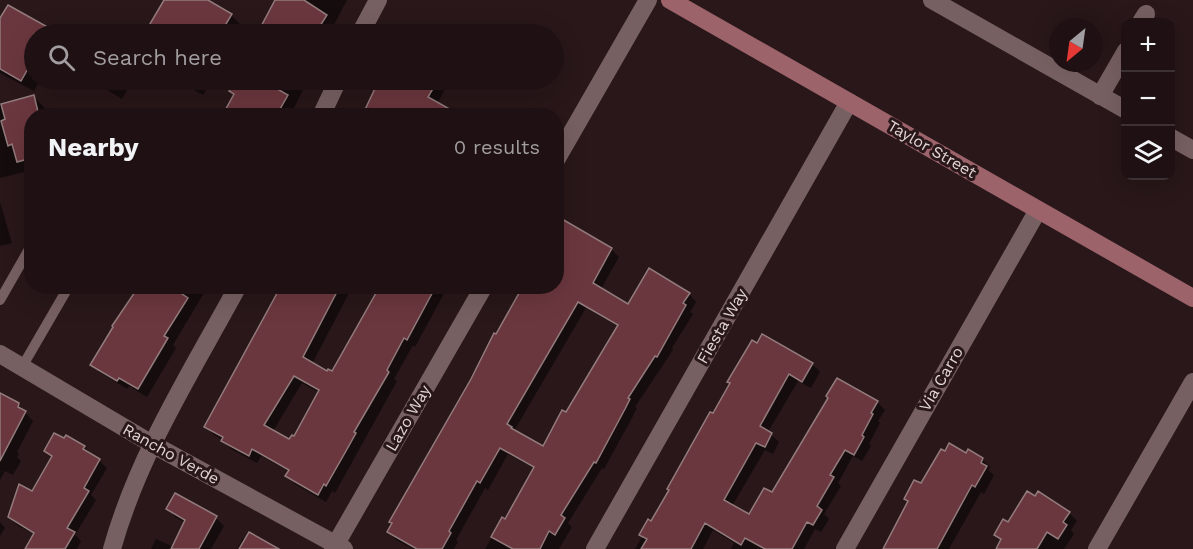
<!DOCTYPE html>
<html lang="en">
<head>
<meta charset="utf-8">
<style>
	body { margin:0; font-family:"Work Sans",sans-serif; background:#271a1c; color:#f1f3f6 }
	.controls { position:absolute; right:18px; top:18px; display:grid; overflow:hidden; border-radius:12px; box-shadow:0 6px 24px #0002 }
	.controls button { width:54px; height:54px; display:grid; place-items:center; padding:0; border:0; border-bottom:2px solid #3c3133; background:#1f1113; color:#f1f3f6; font:30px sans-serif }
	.compass { position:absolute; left:1049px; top:18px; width:54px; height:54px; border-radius:50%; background:#1f1113; box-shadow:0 6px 24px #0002; rotate:209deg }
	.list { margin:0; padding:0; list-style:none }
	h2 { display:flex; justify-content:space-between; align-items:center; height:78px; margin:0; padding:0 24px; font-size:26px }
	h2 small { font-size:20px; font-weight:400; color:#a19da0 }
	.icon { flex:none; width:33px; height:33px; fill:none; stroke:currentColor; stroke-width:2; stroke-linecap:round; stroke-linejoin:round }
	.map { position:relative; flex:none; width:1193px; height:549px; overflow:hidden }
	.search { position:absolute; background:#1f1113; box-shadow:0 6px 24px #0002; left:24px; top:24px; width:540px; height:66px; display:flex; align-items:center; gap:15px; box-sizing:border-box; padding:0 21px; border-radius:33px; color:#a19da0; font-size:22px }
	.panel { position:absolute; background:#1f1113; box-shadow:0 6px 24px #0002; left:24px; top:108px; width:540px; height:186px; border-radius:24px }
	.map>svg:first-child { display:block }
</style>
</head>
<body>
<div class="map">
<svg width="1193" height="549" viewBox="0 0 1193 549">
	<rect width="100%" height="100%" fill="#291719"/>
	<!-- shadow -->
	<g fill="#0007" fill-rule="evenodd">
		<polygon points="165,0 204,0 231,15 243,27 238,34 145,34"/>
		<polygon points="277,0 347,0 329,34 315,34 307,30 305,34 259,34"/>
		<polygon points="8,7 57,34 34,34 34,80 40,80 34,91 0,73 0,22"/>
		<polygon points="75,24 95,34 69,34"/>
		<polygon points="90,80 133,80 122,99"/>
		<polygon points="175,80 212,80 203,95"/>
		<polygon points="238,80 308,80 290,116 223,116 235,95 231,91"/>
		<polygon points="381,80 450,80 437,104 372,95"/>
		<polygon points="33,96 45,108 47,116 32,116 32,172 28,171 0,178 0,105"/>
		<polygon points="0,202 12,243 0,246"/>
		<path d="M562,221l49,28 8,8 -18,32 27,17 61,-12 7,8 -6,10 3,2 -21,34 1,2 -38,57 2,1 -5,10 -28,51 -2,-1 -34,55 4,4 -13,22h-74l18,-30 3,2 29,-52 -27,-15 -20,36 -3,-2 -29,52 2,2 -4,7h-41l-17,-9 -7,-8 167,-246zM586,308l33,19 -53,87 -23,34 -29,-17z"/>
		<polygon points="140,286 208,286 173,345 176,348 147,397 129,386 127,389 101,373 92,364"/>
		<path d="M282,286h64l-2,4 4,5 -36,69 16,9h4l49,-87h67l-33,61 -2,-2 -19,34 3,2 -62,112 -3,-2 -6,11 -31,-18 -8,-8 3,-4 -29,-16 -4,7 -26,-14 -8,-9 -9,-5 -8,-8zM302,383l18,10 -25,45 -5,3 -17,-10z"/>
		<polygon points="812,364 820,372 811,388 798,381 768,432 779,442 773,454 765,450 732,506 750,516 877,402 885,410 878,421 880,423 869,444 871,446 862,461 853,456 838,483 841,486 824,514 829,519 821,532 815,529 804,549 731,549 734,543 713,530 703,549 635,549 732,384"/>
		<polygon points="0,395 18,405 33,421 17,452 19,454 17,457 21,461 13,475 5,471 0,480"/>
		<polygon points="84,447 107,468 91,495 96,500 75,535 81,541 77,549 27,549 35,535 17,525 9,517 32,493 53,458 46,450"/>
		<polygon points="966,455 982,459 990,467 988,470 994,475 984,494 981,492 949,549 884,549 922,485"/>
		<polygon points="175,495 216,518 224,526 211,549 151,549 156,539 174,547 186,523 175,517 168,509"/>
		<polygon points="1069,513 1077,521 1071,530 1074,534 1064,549 998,549 1002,541 996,535 1008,524"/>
		<polygon points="0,522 5,528 0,536"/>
		<polygon points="243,538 246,540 273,549 237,549"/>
	</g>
	<!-- building -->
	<g fill="#6b373e" stroke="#927b7c" stroke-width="1.5" fill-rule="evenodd">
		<polygon points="164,0 208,0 232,14 220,34 144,34"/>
		<polygon points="275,0 304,0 327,15 315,34 257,34"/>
		<polygon points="8,5 60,34 34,34 34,58 21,81 0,69 0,18"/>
		<polygon points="236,80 276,80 272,86 288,95 276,116 222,116 234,94 229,91"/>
		<polygon points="379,80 438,80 428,97 462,116 362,116"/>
		<polygon points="34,95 39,116 32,116 32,158 17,162 12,144 8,146 1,121 5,119 1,104"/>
		<path d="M562,219l50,29 -19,35 35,21 21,-36 41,25 -7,10 3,2 -29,52 -2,-1 -27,42 2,1 -5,10 -29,54 -2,-1 -33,53 4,3 -10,17 -6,-4 -9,18h-27l-22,-12 11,-20 3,2 29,-52 -34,-19 -20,35 -3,-2 -28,50 2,2 -9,16h-25l-30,-17 5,-9 -3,-1 82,-143 23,-46 2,1 27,-48h33v-58zM578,302l40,23 -52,87 -4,-2 -19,36 -32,-18 1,-1 -5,-3z"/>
		<polygon points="139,286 170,286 188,298 164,336 168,338 138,389 119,378 117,381 90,365 113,327 112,326"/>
		<path d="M281,286h59l-37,71 24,14 1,-2 4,2 48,-85h56l-29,54 -3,-2 -17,32 2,2 -35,60 2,1 -10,18 -20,35 -2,-2 -6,11 -33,-19 4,-6 -37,-21 -3,7 -28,-15 2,-4 -19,-10zM294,376l25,14 -25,46 -2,-1 -3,4 -25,-14z"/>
		<polygon points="762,334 813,363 802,382 789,374 760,426 772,433 765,447 756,443 724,500 749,514 764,488 772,492 828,398 826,396 837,378 878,401 871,413 873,414 862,435 864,437 854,455 845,450 830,475 834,477 817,506 822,510 813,525 807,522 792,549 765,549 745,538 741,545 705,523 691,549 641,549 647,539 639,535 648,519 651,521 669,490 667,489 710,412 713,413 730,383 727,382 752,340 757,343"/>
		<polygon points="0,393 19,403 18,407 26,411 0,461"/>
		<polygon points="54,433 64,438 66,435 85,446 83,449 100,459 84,488 89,491 67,528 75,532 65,549 25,549 34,533 8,517 19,484 32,491 52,456 44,451"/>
		<polygon points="949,443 966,453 968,449 983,458 981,463 987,466 975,487 972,485 937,549 883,549 908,501 904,499 914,480 921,483 941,449 945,451"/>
		<polygon points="1027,491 1035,496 1038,491 1070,512 1063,522 1067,525 1058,539 1047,532 1037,549 996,549 1001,539 994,535 1003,519 1008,522"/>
		<polygon points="175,493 217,516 199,549 171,549 185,520 166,509"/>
		<polygon points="249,532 279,549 239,549"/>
	</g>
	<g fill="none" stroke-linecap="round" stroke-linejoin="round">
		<!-- lane -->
		<g stroke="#776062" stroke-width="10">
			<polyline points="0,300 32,244"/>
			<polyline points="22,367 69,286"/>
		</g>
		<!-- street -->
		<g stroke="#776062" stroke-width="18">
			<polyline points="932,0 1126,110"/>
			<polyline points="1141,22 1146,14"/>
			<polyline points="360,34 378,0"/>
			<polyline points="1100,96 1126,51"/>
			<polyline points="321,116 338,80"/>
			<polyline points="1170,137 1193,150"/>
			<polyline points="556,160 648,0"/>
			<polyline points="0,354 152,444 344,549"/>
			<path d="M112,549c26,-94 80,-178 126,-263"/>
			<polyline points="333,549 484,286"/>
			<polyline points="595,549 849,102"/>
			<polyline points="845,549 1038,210"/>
			<polyline points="1097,549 1193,382"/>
		</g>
		<!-- secondary -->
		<polyline stroke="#9c636b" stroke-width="18" points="670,0 1193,298"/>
	</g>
	<g text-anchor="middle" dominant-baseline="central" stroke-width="6" stroke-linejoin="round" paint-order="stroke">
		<!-- street labels -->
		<g font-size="16" fill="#e1d4d5" stroke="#291719">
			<text transform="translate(932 149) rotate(30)">Taylor Street</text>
			<text transform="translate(722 326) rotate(-60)">Fiesta Way</text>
			<text transform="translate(941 379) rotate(-60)">Via Carro</text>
			<text transform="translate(408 418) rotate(-60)">Lazo Way</text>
			<text transform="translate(171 454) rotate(29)">Rancho Verde</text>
		</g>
	</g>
</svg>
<div class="controls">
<button>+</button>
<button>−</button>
<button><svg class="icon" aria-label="layers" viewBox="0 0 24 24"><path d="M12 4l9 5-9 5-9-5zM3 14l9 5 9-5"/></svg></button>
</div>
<svg class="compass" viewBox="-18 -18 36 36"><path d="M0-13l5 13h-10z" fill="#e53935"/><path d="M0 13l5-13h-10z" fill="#a19da0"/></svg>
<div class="search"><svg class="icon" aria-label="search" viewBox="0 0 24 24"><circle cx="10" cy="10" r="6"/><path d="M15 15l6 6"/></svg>Search here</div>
<section class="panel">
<h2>Nearby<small>0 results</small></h2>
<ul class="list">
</ul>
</section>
</div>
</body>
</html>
